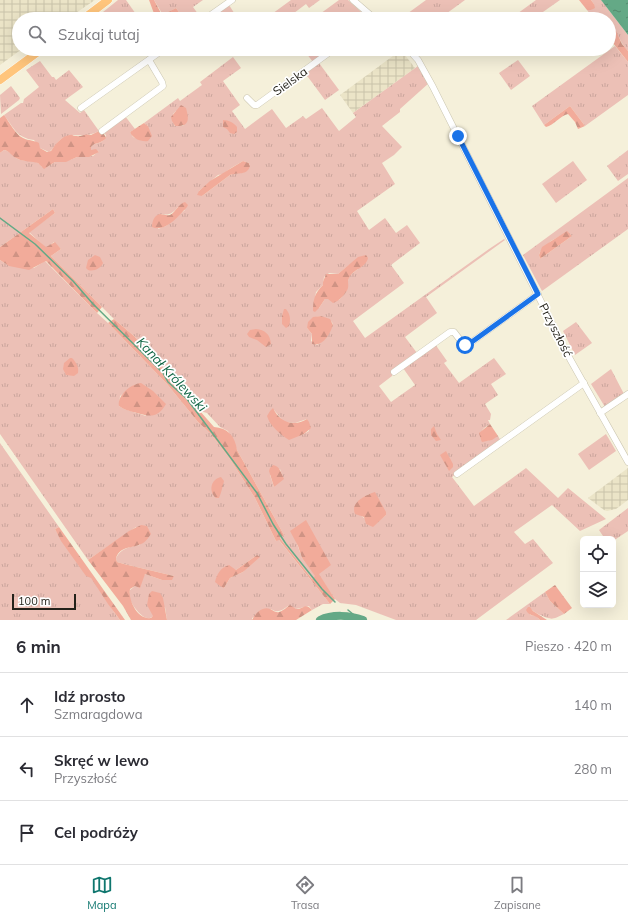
<!DOCTYPE html>
<html lang="pl">
<head>
<meta charset="utf-8">
<style>
	body { margin:0; font-family:Mulish,sans-serif; background:#f7f7f7; color:#2b2b33 }
	.controls { position:absolute; right:12px; bottom:12px; display:grid; overflow:hidden; border-radius:6px; box-shadow:0 4px 16px #0002 }
	.controls button { width:36px; height:36px; display:grid; place-items:center; padding:0; border:0; border-bottom:1px solid #e1e1e2; background:#fff; color:#2b2b33; font:20px sans-serif }
	.scale { position:absolute; left:12px; bottom:10px; width:64px; box-sizing:border-box; padding-left:4px; border:2px solid #24221a; border-top:0; font-size:11px; line-height:14px; white-space:nowrap; color:#24221a; -webkit-text-stroke:3px #fff; paint-order:stroke }
	.stop { position:absolute; width:12px; height:12px; margin:-9px; border:3px solid #1a73e8; border-radius:50%; background:#fff }
	.stop.end { background:#1a73e8; border-color:#fff; box-shadow:0 1px 4px #0008 }
	.list { margin:0; padding:0; list-style:none }
	h2 { display:flex; justify-content:space-between; align-items:center; height:52px; margin:0; padding:0 16px; font-size:17px }
	h2 small { font-size:13px; font-weight:400; color:#7c7c81 }
	.list li { display:grid; grid-template-columns:26px 1fr auto; gap:12px; align-items:center; box-sizing:border-box; height:64px; padding:0 16px; border-top:1px solid #e1e1e2 }
	.list b { display:block; font-size:15px; white-space:nowrap }
	.list p { margin:0; font-size:13px; white-space:nowrap; color:#7c7c81 }
	.list em { font-size:13px; font-style:normal; color:#7c7c81 }
	.icon { flex:none; width:22px; height:22px; fill:none; stroke:currentColor; stroke-width:2; stroke-linecap:round; stroke-linejoin:round }
	.map { position:relative; flex:none; width:628px; height:620px; overflow:hidden }
	.search { position:absolute; background:#fff; box-shadow:0 4px 16px #0002; left:12px; right:12px; top:12px; height:44px; display:flex; align-items:center; gap:10px; box-sizing:border-box; padding:0 14px; border-radius:22px; color:#7c7c81; font-size:15px }
	.sheet { height:244px; background:#fff }
	nav { display:flex; justify-content:space-around; align-items:center; box-sizing:border-box; height:56px; border-top:1px solid #e1e1e2; background:#fff; font-size:11px; color:#7c7c81 }
	nav a { display:grid; justify-items:center; gap:2px }
	nav .on { color:#0f766e }
	.map>svg:first-child { display:block }
</style>
</head>
<body>
<div class="map">
<svg width="628" height="620" viewBox="0 0 628 620">
	<defs>
		<pattern id="industrial-grid" width="8" height="8" patternUnits="userSpaceOnUse"><rect width="8" height="8" fill="#ebe4c7"/><path d="M0 4h8M4 0v8" fill="none" stroke="#c9c3aa"/></pattern>
		<pattern id="grass-tufts" width="24" height="20" patternUnits="userSpaceOnUse"><rect width="24" height="20" fill="#ecc0b6"/><path d="M3 7l-1-3M5 7V3M7 7l1-3M15 17l-1-3M17 17v-4M19 17l1-3" fill="none" stroke="#caa59c"/></pattern>
		<pattern id="forest-firs" width="22" height="20" patternUnits="userSpaceOnUse"><rect width="22" height="20" fill="#f2ab9a"/><path d="M5 1l3.5 6h-7zM16 11l3.5 6h-7z" fill="#cf9384"/></pattern>
		<pattern id="water-ripples" width="26" height="14" patternUnits="userSpaceOnUse"><rect width="26" height="14" fill="#64a986"/><path d="M2 4q2-2 4 0t4 0M15 11q2-2 4 0t4 0" fill="none" stroke="#52896d"/></pattern>
	</defs>
	<rect width="100%" height="100%" fill="#f5f0da"/>
	<!-- industrial -->
	<g fill="url(#industrial-grid)">
		<polygon points="0,0 95,0 67,19 19,19 19,49 22,49 0,65"/>
		<polygon points="401,50 415,68 353,113 340,95"/>
		<polygon points="628,468 628,500 616,509 607,511 604,510 588,498"/>
	</g>
	<!-- grass -->
	<g fill="url(#grass-tufts)" fill-rule="evenodd">
		<polygon points="118,0 126,0 138,17 136,19 100,19 98,16"/>
		<polygon points="154,0 203,0 193,7 201,18 184,19 176,8 163,15"/>
		<polygon points="291,0 320,0 309,8 306,4 286,19 265,19"/>
		<polygon points="339,0 348,0 369,19 313,19"/>
		<polygon points="426,0 465,0 439,19 400,19"/>
		<polygon points="536,0 560,0 533,19 510,19"/>
		<path d="M591,0h10l27,35v16c-9,-9 -7,-16 -19,-24v-8h-15l-7,-9h4l3,-6z"/>
		<polygon points="229,5 238,19 216,19 214,16"/>
		<polygon points="615,46 628,62 628,95 585,126 570,106 544,125 532,106"/>
		<polygon points="303,49 330,49 313,62"/>
		<path d="M233,57l8,11 -18,13 17,24 -8,6 13,18 27,-20 14,19 17,-12 3,3 16,-11 17,23 17,-14 -3,-4 65,-47 11,17 -29,26v3l-18,14 20,21 -8,8 -12,8 13,21 -38,27 12,19 16,-12 11,15 11,-8 13,18 -29,22 13,18 -51,38 12,17 124,-89 15,-10 1,1 -79,57 11,16 -32,24 12,16 -25,18v5l-13,10 12,16 24,-17 -12,-17 32,-24 12,17 -3,2 15,20 35,-25 12,16 -15,10 7,11 -13,9 6,10 -1,6h-2l2,4c-8,5 -10,7 -9,16l6,1 11,-5 3,5 -49,36 22,29 52,-38 32,30 10,-10 38,31 -26,12 -28,-26 -38,27 11,12 8,-5 20,24 -77,57h-80l-40,-15 -16,-2 -5,-4 -39,-58 6,17 14,18 -4,3 -32,-41 4,-3 -47,-85 -9,-19 -8,-4 -13,-14 -7,-2 -66,-75 -20,-17 -63,-63 10,-7 -7,-7 -8,6 -17,-16 26,-19 -2,-4 -53,38v-94l4,-3c7,1 10,9 17,10 8,2 16,-1 21,7h5l8,-5 15,-2 7,-3 16,-1 6,-5 -8,-1v-3c5,-6 13,-2 15,-12l-3,-3 22,-16 10,13 -5,3 3,5 7,3 8,-14 -4,-3 34,-25 2,3 22,-16 -2,-3zM176,111h10l1,7 -4,8h-8l-1,-1 -1,-11zM243,161l6,2 1,3 -11,7h-4l-5,2 -28,21 -3,-5 19,-16 5,-1 8,-6zM178,207l7,3 -19,16 -8,3 3,-15c8,2 12,-1 17,-7zM349,265l9,4 -9,7 -3,16 -7,8h-8l-3,-2 -3,1 -6,9 -5,-4 2,-12 7,-7 1,-8 5,-4 9,1zM321,316l11,6 1,3 -8,14 -8,6 -6,-4 1,-7 -5,-6 9,-11zM274,410l10,12 11,1 12,-4 2,12 -5,3 -11,3 -18,-9 -3,-4zM280,469l2,6 -8,12 -4,-12zM369,494l17,21 -12,10c-6,-3 -9,-7 -14,-10l1,-16z"/>
		<polygon points="518,60 530,76 511,90 499,73"/>
		<path d="M40,61l12,16h2l2,3 13,-10 14,17 -18,13 15,13 4,-3 15,21c-11,7 -23,2 -34,6 -8,3 -10,11 -16,15l-9,-4 -6,-8c-17,-2 -20,-12 -30,-25l17,-12h2l1,-4 15,-12 -13,-17z"/>
		<polygon points="319,63 339,90 325,100 305,73"/>
		<polygon points="11,86 20,98 19,100 1,114 0,95"/>
		<polygon points="628,150 628,174 618,181 607,166"/>
		<polygon points="573,161 587,180 556,203 542,184"/>
		<path d="M628,178v51l-86,62 -19,-36zM567,232l5,4 -32,23 -1,-4 1,-3 11,-11z"/>
		<path d="M0,260l6,4 28,4 11,-7 52,52 11,10 59,61 31,38 13,12 19,25 25,39 21,43 2,-2 52,65h-7l-11,6 -3,-4 -13,3 -8,-3c-6,4 -10,8 -17,3l-19,9v2h-85l-2,-13c-5,3 -11,10 -15,11 -8,2 -20,-15 -21,-22 0,-1 1,-5 1,-6l5,-4 10,-12 17,6 12,-4 -50,-12 -7,-2 -1,-4c5,-10 14,-11 24,-13l-4,-18 -48,33 -88,-126zM136,384l10,32 -22,-7 -5,-3 1,-10zM257,555l-14,17 -13,6 -6,10v-21l12,3z"/>
		<polygon points="576,322 592,343 575,355 563,331"/>
		<polygon points="611,369 624,394 605,407 591,384"/>
		<polygon points="606,434 616,451 589,470 578,454"/>
		<path d="M0,443l59,84 -4,2c9,18 23,32 35,47 11,14 19,30 30,44h-120z"/>
		<polygon points="628,508 628,531 613,541 613,539 605,539 599,530"/>
		<path d="M545,592l5,9 14,13c-12,6 -12,6 -24,1 -4,-2 -7,-4 -10,-7v7l6,1 4,4h-34z"/>
	</g>
	<!-- forest -->
	<g fill="url(#forest-firs)">
		<polygon points="149,0 154,0 162,15 176,8 184,19 156,19"/>
		<polygon points="579,0 591,0 594,4 595,8 591,10 587,10"/>
		<polygon points="609,27 616,31 622,44 628,51 628,62 609,38"/>
		<path d="M181,105l5,3c3,11 4,19 -11,18l-3,-5 -1,-4z"/>
		<path d="M570,106l15,20 -7,3 -3,-7 -7,-8c-8,2 -14,11 -22,13l-2,-2z"/>
		<path d="M4,115c6,8 11,19 19,23 6,3 11,2 16,5l1,5 7,4 4,-1c4,-6 10,-15 19,-16 4,-1 1,1 6,1 6,1 9,-3 15,-1l8,-4 2,3 2,-2 3,6c-5,6 -11,4 -15,9v3l5,-1 3,3 -10,5h-12l-11,5h-11l-11,7 -6,-6c-6,-2 -14,-1 -20,-4 -6,-2 -8,-8 -14,-9l-4,3v-35z"/>
		<path d="M223,120c6,0 11,3 14,7v5l-3,2 -4,-1 -3,-4 -4,-2z"/>
		<path d="M144,123l4,3 4,10 -4,5c-7,1 -15,-2 -18,-9z"/>
		<path d="M243,161l6,2 1,3c-3,10 -12,6 -20,9l-28,21 -5,-1 2,-4 11,-10z"/>
		<path d="M185,202l3,3 -1,2c-8,9 -22,26 -35,20 0,-5 2,-12 8,-13 3,0 6,2 10,1 6,-3 8,-11 15,-13z"/>
		<polygon points="53,209 55,213 29,233 46,247 55,242 61,249 51,256 102,307 97,313 46,261 29,270 9,266 0,260 0,247"/>
		<polygon points="567,231 572,236 540,259 539,255 542,247"/>
		<path d="M95,255l5,2 3,6c-2,5 -9,9 -15,7l-2,-2 2,-8z"/>
		<path d="M366,255l2,3c-2,10 -15,11 -19,20 -2,4 0,6 -1,10 -1,5 -10,14 -15,15l-5,-4h-3l-6,9 -4,4 -2,-1c0,-12 2,-18 10,-26v-3l3,-8h12l20,-17z"/>
		<path d="M284,309h2c4,5 5,10 3,17l-3,2 -4,-4v-8z"/>
		<path d="M321,316l9,3 3,6c-3,9 -10,22 -21,19v-10l-5,-6 1,-6 5,-5z"/>
		<path d="M114,319l20,17 80,91c14,1 21,9 23,23l47,85 -4,3 32,41 3,-3 -13,-18 -4,-12 -8,-15 16,-11 25,45 -12,9 16,25 -5,5 -51,-64 -3,1 -21,-43 -25,-39 -19,-25 -13,-12 -31,-38 -59,-61z"/>
		<path d="M256,329c9,1 14,5 15,15l-5,3 -9,-7 -8,-3 -2,-3 3,-4z"/>
		<path d="M70,358h2c4,4 7,9 6,15l-4,3 -8,-1 -3,-6 1,-6z"/>
		<path d="M141,383l12,8 13,13c-8,14 -16,13 -29,9 -7,-2 -13,-3 -18,-7 -2,-11 12,-22 22,-23z"/>
		<path d="M273,408c6,13 20,20 34,11l2,3 2,6 -7,6 -15,6c-9,-6 -19,-14 -22,-24l3,-5z"/>
		<polygon points="490,424 498,436 492,440 482,442 481,440 479,433"/>
		<polygon points="434,426 437,434 441,440 436,441 431,435 431,429"/>
		<polygon points="446,451 453,464 453,467 449,471 440,455"/>
		<path d="M273,465c7,1 8,8 11,14l-10,8 -5,-16 1,-3z"/>
		<path d="M221,477l3,4c-1,4 -3,13 -5,17h-3c-8,-7 -5,-19 5,-21z"/>
		<path d="M375,492l11,20v3l-13,12 -7,-3 -2,-7 -9,-3c-5,-12 11,-19 20,-22z"/>
		<path d="M141,525l6,1 4,8c-3,4 -5,8 -10,10 -9,5 -20,1 -25,14l1,4 7,2 50,12 -2,4h-10l-17,-6 -5,14 -5,-2 -5,3c-2,12 8,31 21,29l2,-2 -6,-11 2,-11 3,-3 8,2 3,5 4,22h-36l-8,-14 -35,-46 41,-29z"/>
		<polygon points="59,527 125,620 120,620 108,604 91,578 86,576 61,541 55,529"/>
		<path d="M257,555l3,2 -17,15 -13,6 -6,10 -4,-2 -5,-4c2,-8 5,-14 14,-17l7,5z"/>
		<polygon points="555,585 572,608 564,614 550,601 545,592"/>
		<path d="M290,605l6,4c8,0 9,-7 16,1l-16,10h-44c3,-6 10,-14 18,-11 3,1 5,4 9,3 4,-1 8,-5 11,-7z"/>
		<path d="M528,607h2l3,4 14,9h-7c-4,-6 -11,-3 -14,-10z"/>
	</g>
	<!-- water -->
	<polygon fill="url(#water-ripples)" points="601,0 628,0 628,35"/>
	<g fill="none" stroke-linecap="round" stroke-linejoin="round">
		<!-- stream -->
		<g stroke="#64a986" stroke-width="1.5">
			<polyline points="0,218 35,244 73,281 93,304 163,373 168,382 187,399 257,493 273,524 286,544 322,589 335,602"/>
			<polyline points="348,610 359,619"/>
		</g>
		<!-- river -->
		<path stroke="#64a986" stroke-width="8" d="M320,620c12,-6 30,-5 43,0"/>
		<defs>
			<g id="minor">
				<polyline points="353,0 375,19"/>
				<polyline points="205,19 232,0"/>
				<polyline points="408,49 418,60 433,87 570,359 628,462"/>
				<polyline points="247,98 254,105 257,105 334,49"/>
				<polyline points="81,108 164,49"/>
				<polyline points="102,131 163,86 162,82 149,60"/>
				<polyline points="394,372 450,332 454,332 464,345 469,344 538,294"/>
				<polyline points="600,413 628,394"/>
				<polyline points="457,474 584,383"/>
			</g>
			<g id="major">
				<polyline points="83,19 108,0"/>
				<polyline points="0,80 42,49"/>
			</g>
		</defs>
		<!-- minor casing -->
		<use href="#minor" stroke="#cbc6b1" stroke-width="7"/>
		<!-- major casing -->
		<use href="#major" stroke="#fff" stroke-width="9"/>
		<!-- minor -->
		<use href="#minor" stroke="#fff" stroke-width="6"/>
		<!-- major -->
		<use href="#major" stroke="#ffc57c" stroke-width="8"/>
	</g>
	<g fill="none" stroke-linecap="round" stroke-linejoin="round">
		<!-- route -->
		<polyline stroke="#1a73e8" stroke-width="5" points="458,136 538,294 469,344 465,345"/>
	</g>
	<g text-anchor="middle" dominant-baseline="central" stroke-width="3.5" stroke-linejoin="round" paint-order="stroke">
		<!-- street labels -->
		<g font-size="12" fill="#24221a" stroke="#fff">
			<text transform="translate(290 81) rotate(-36)">Sielska</text>
			<text transform="translate(556 330) rotate(63)">Przyszłość</text>
		</g>
		<!-- water labels -->
		<g font-size="13" font-style="italic" fill="#0e6443" stroke="#fff">
			<text transform="translate(172 374) rotate(47)">Kanał Królewski</text>
		</g>
	</g>
</svg>
<div class="controls">
<button><svg class="icon" aria-label="locate" viewBox="0 0 24 24"><circle cx="12" cy="12" r="6"/><path d="M12 2v4M12 18v4M2 12h4M18 12h4"/></svg></button>
<button><svg class="icon" aria-label="layers" viewBox="0 0 24 24"><path d="M12 4l9 5-9 5-9-5zM3 14l9 5 9-5"/></svg></button>
</div>
<div class="scale">100 m</div>
<div class="stop" style="left:465px;top:345px"></div>
<div class="stop end" style="left:458px;top:136px"></div>
<div class="search"><svg class="icon" aria-label="search" viewBox="0 0 24 24"><circle cx="10" cy="10" r="6"/><path d="M15 15l6 6"/></svg>Szukaj tutaj</div>
</div>
<section class="sheet">
<h2>6 min<small>Pieszo · 420 m</small></h2>
<ul class="list">
<li><svg class="icon" aria-label="ahead" viewBox="0 0 24 24"><path d="M12 20V5M6 11l6-6 6 6"/></svg><div><b>Idź prosto</b><p>Szmaragdowa</p></div><em>140 m</em></li>
<li><svg class="icon" aria-label="left" viewBox="0 0 24 24"><path d="M17 20v-9H6M10 6l-5 5 5 5"/></svg><div><b>Skręć w lewo</b><p>Przyszłość</p></div><em>280 m</em></li>
<li><svg class="icon" aria-label="arrive" viewBox="0 0 24 24"><path d="M6 21V4h12l-3 4 3 4H6"/></svg><div><b>Cel podróży</b></div></li>
</ul>
</section>
<nav>
<a class="on"><svg class="icon" aria-label="map" viewBox="0 0 24 24"><path d="M3 6l6-2 6 2 6-2v14l-6 2-6-2-6 2zM9 4v14M15 6v14"/></svg>Mapa</a>
<a><svg class="icon" aria-label="directions" viewBox="0 0 24 24"><path d="M12 3l9 9-9 9-9-9zM9 14v-3h6M13 9l2 2-2 2"/></svg>Trasa</a>
<a><svg class="icon" aria-label="saved" viewBox="0 0 24 24"><path d="M7 4h10v16l-5-4-5 4z"/></svg>Zapisane</a>
</nav>
</body>
</html>
